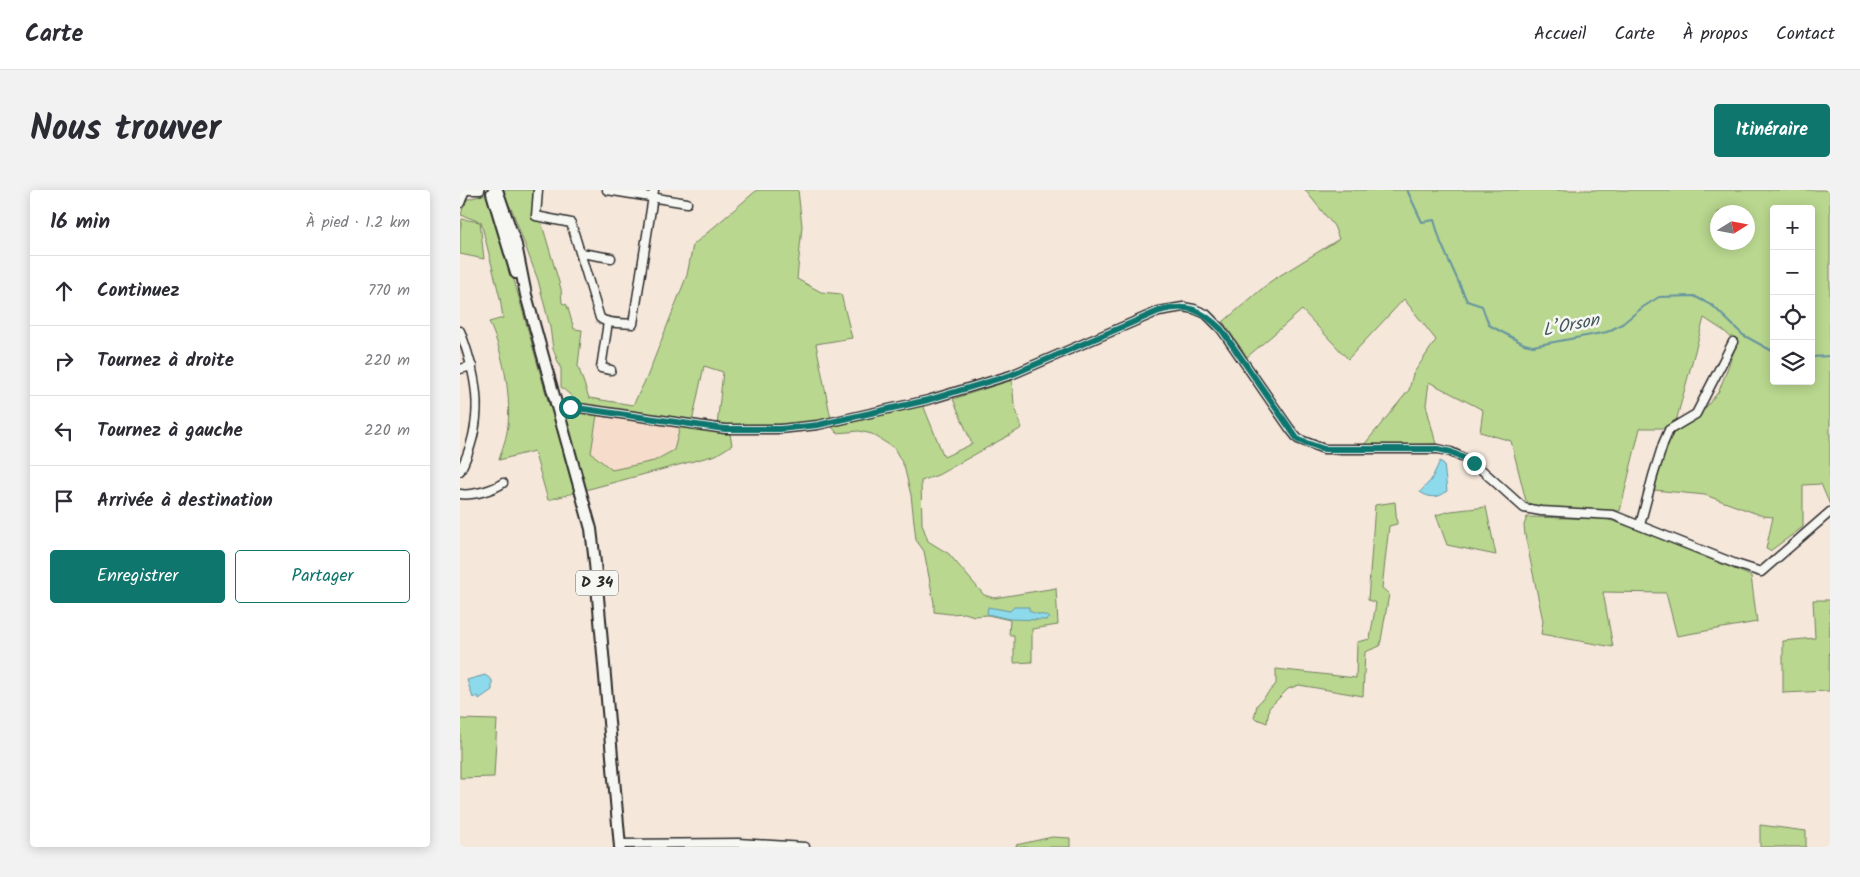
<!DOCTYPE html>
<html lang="fr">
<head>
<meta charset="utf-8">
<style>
	body { margin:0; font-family:Kalam,sans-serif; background:#f2f2f3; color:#2b2b33 }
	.controls { position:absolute; right:15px; top:15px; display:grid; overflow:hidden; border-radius:5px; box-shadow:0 2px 12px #0003 }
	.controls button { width:45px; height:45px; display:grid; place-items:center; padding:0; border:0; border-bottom:1px solid #e1e1e2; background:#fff; color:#2b2b33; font:25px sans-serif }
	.compass { position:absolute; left:1250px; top:15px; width:45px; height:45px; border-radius:50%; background:#fff; box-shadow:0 2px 12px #0003; rotate:79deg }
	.stop { position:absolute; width:15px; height:15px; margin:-11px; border:4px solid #0f766e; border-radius:50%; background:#fff }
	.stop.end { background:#0f766e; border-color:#fff; box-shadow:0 1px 5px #0008 }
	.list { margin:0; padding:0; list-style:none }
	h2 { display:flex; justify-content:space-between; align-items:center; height:65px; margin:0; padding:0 20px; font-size:21px }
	h2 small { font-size:16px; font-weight:400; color:#7c7c81 }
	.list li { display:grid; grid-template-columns:32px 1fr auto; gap:15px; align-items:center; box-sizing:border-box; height:70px; padding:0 20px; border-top:1px solid #e1e1e2 }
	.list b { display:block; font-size:19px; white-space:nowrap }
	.list em { font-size:16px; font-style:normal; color:#7c7c81 }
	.actions { display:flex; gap:10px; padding:15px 20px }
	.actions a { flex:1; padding:11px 0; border:1px solid #0f766e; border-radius:5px; text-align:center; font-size:18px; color:#0f766e }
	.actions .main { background:#0f766e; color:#fff }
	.icon { flex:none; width:28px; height:28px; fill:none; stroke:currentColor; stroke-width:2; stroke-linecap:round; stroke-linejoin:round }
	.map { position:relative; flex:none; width:1370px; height:657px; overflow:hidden; border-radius:5px }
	header { display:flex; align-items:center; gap:30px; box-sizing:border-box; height:70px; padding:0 25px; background:#fff; border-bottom:1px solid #e1e1e2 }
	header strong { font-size:24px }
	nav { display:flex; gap:28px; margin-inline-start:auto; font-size:18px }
	.intro { display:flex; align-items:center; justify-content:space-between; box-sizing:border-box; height:120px; padding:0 30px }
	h1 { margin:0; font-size:35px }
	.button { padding:12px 22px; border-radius:5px; background:#0f766e; color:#fff; font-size:18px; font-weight:700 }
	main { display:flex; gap:30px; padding:0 30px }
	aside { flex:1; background:#fff; border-radius:5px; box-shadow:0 2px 12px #0003 }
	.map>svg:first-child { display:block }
</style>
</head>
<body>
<header>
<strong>Carte</strong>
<nav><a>Accueil</a><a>Carte</a><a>À propos</a><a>Contact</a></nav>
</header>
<div class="intro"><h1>Nous trouver</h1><a class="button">Itinéraire</a></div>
<main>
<aside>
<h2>16 min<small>À pied · 1.2 km</small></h2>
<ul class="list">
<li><svg class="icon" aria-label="ahead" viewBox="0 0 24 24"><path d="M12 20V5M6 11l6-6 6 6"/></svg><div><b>Continuez</b></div><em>770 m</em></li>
<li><svg class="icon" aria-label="right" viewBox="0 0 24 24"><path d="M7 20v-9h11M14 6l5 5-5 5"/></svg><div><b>Tournez à droite</b></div><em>220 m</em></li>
<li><svg class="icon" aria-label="left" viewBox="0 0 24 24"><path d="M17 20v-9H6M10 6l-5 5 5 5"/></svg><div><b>Tournez à gauche</b></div><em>220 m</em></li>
<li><svg class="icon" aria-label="arrive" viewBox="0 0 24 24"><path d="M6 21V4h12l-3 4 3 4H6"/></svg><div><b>Arrivée à destination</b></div></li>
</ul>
<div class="actions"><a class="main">Enregistrer</a><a>Partager</a></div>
</aside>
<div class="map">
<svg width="1370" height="657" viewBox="0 0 1370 657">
	<rect width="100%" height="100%" fill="#f6e7db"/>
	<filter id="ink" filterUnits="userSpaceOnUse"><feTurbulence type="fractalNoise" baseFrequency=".02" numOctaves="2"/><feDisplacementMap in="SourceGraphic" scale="10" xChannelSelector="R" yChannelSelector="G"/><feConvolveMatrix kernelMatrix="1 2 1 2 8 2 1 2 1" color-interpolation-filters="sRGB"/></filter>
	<g filter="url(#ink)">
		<!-- built -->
		<polygon fill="#f6ddcb" points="137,225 220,237 214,260 194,271 152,281 131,263"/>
		<!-- green -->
		<g fill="#b9d78f" stroke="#72815d" fill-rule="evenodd">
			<path d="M42,0h34l-3,28 8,3 20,68 1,14 5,2 7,24 8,1 -4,36 11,32 44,7 14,-28 40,-102 6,-30 64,-55h41l4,36 -5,53 24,13 20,2 11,44 -36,6 15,75 -49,7h-65l6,-54 -19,-6 -12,56 -62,-10 -4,7 -29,-4 -6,38 21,17 42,-9 20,-11 6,-23 50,7 2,11 -16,10 -168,45 -14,-49 -35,9c3,-11 8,-23 9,-35 3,-34 -5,-72 -19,-103l14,-4 -3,-20 -19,-76 -20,-7 4,-15 21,-6 4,1 60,213 26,4 1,-11 -16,-14v-18l-8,-20 -3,-22 -12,-47 -26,-70 -11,-18z"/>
			<path d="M845,0h525v315l-9,-21 -18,1v42l-33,24 -4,-2 7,-32 -10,-1 -58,-21 -51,-5 17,-58 27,-15 21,-26 18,-48 -13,-12 -20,-13 -29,107 -11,3h-24l-20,83c-18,-1 -86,1 -94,-10l-15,-60 -31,-9 3,-22 -54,-28 -3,23 10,39 -73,2 46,-56 4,-16 23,-34 -32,-41 -56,60 -46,-49 -55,47 -24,-35 48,-41 68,-42 -5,-13zM1314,19h37v172h-37zM1258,22h30v30h-30z"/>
			<polygon points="2,29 20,32 24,69 0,64 0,41"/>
			<polygon points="552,190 554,214 562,238 478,285 461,291 462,334 468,351 489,364 524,405 534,408 596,398 598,435 572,439 572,472 554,473 554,445 549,445 550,430 528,425 514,426 505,423 490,424 474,422 474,413 464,361 456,350 451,305 444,276 434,258 412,244 399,241 377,243 372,237 463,215 484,267 512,254 493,209"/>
			<polygon points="935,312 937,334 929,336 922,398 929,404 920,456 905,462 903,506 839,495 828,499 809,518 807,533 794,528 797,515 816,494 816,479 896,488 897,452 910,449 916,413 908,410 915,315"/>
			<polygon points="1026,317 1036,365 987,355 976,325 991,321"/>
			<polygon points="1067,327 1146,329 1182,340 1291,386 1297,432 1217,446 1206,403 1143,402 1153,457 1081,444 1083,431 1065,345 1064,335"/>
			<polygon points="1353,410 1370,410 1369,501 1323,503 1323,451 1355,448"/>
			<polygon points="0,529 37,530 34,587 0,588"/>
			<polygon points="1300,635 1346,641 1346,657 1300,657"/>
			<polygon points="592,647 610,648 610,657 556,657 556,655"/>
		</g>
		<!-- water -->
		<g fill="#8ddaed" stroke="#66949f">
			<path d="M980,271l4,3 3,27c-9,8 -18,7 -27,1l11,-12z"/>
			<path d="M528,417l22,4 4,-4h15v3c6,6 17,3 21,8l-4,2 -37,-1 -22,-5z"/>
			<polygon points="25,485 32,490 32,500 19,509 18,506 13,508 7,490"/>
		</g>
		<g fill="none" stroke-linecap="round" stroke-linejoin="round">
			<!-- stream -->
			<g stroke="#66949f" stroke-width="2">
				<polyline points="947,0 962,32 974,30 981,53 1007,111 1022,116 1029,135 1064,154 1073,156 1147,142 1162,134 1183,117 1199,107 1234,106 1253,116 1283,145 1314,162"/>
				<polyline points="1351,167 1370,166"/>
			</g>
			<defs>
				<g id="minor">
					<polyline points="9,0 20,0"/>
					<path d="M78,0l-2,26 35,7 29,95c7,6 23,5 33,6l21,-134"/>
					<polyline points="147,0 227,13"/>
					<polyline points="0,13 5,0"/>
					<polyline points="121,63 151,68"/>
					<polyline points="148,132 141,178 151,180"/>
					<path d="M0,141c19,50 25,91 0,140"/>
					<polyline points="0,179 12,176"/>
					<polyline points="99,218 119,218 265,239 320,239 358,235 468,210 551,185 699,121 723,117 734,119 746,124 761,139 830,239 838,249 864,259 978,259 991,262 1014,273 1064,318 1081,321 1153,325 1276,374 1301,382 1370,322"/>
					<path d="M0,304c12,2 33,-4 43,-11"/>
					<polyline points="1180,335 1193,286 1203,254 1209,240 1236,224 1273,152"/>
					<polyline points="160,654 278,653 345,657"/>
				</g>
				<g id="major">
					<polyline points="37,0 56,55 66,105 131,339 135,373 160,657"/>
					<polyline points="32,3 56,83"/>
				</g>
			</defs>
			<!-- minor casing -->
			<use href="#minor" stroke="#2b2b2b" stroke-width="11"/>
			<!-- major casing -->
			<use href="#major" stroke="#2b2b2b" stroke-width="14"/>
			<!-- minor -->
			<use href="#minor" stroke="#f6f6f2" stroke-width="8"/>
			<!-- major -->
			<use href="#major" stroke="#f6f6f2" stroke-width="10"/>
		</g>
	</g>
	<g fill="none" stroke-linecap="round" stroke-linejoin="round" filter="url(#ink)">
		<!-- route -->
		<path stroke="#0f766e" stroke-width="6" d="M110,217l155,22h55l38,-4 110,-25 83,-25 148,-64c29,-8 41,-2 62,18l77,111 26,9h114l13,3 23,11"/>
	</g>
	<g text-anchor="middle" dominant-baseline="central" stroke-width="5" stroke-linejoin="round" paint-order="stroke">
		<!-- shield labels -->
		<rect fill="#f6f6f2" stroke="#686867" stroke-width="1" x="116" y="380.5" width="42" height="25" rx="4"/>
		<g font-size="15" font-weight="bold" fill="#2b2b2b">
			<text x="137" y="393">D 34</text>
		</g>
		<!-- water labels -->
		<g font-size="18" font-style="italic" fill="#44575c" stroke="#f6f6f2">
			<text transform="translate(1111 136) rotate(-11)">L’Orson</text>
		</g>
	</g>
</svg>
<div class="controls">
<button>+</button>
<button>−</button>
<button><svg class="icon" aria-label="locate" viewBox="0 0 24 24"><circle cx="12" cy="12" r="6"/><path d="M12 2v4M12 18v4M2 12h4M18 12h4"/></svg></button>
<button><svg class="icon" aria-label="layers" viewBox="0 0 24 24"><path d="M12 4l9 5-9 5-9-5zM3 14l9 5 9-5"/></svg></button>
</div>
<svg class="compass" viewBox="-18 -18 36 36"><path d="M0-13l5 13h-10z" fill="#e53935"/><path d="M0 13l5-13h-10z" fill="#7c7c81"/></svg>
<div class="stop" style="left:110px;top:217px"></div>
<div class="stop end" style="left:1014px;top:273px"></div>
</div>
</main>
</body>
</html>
